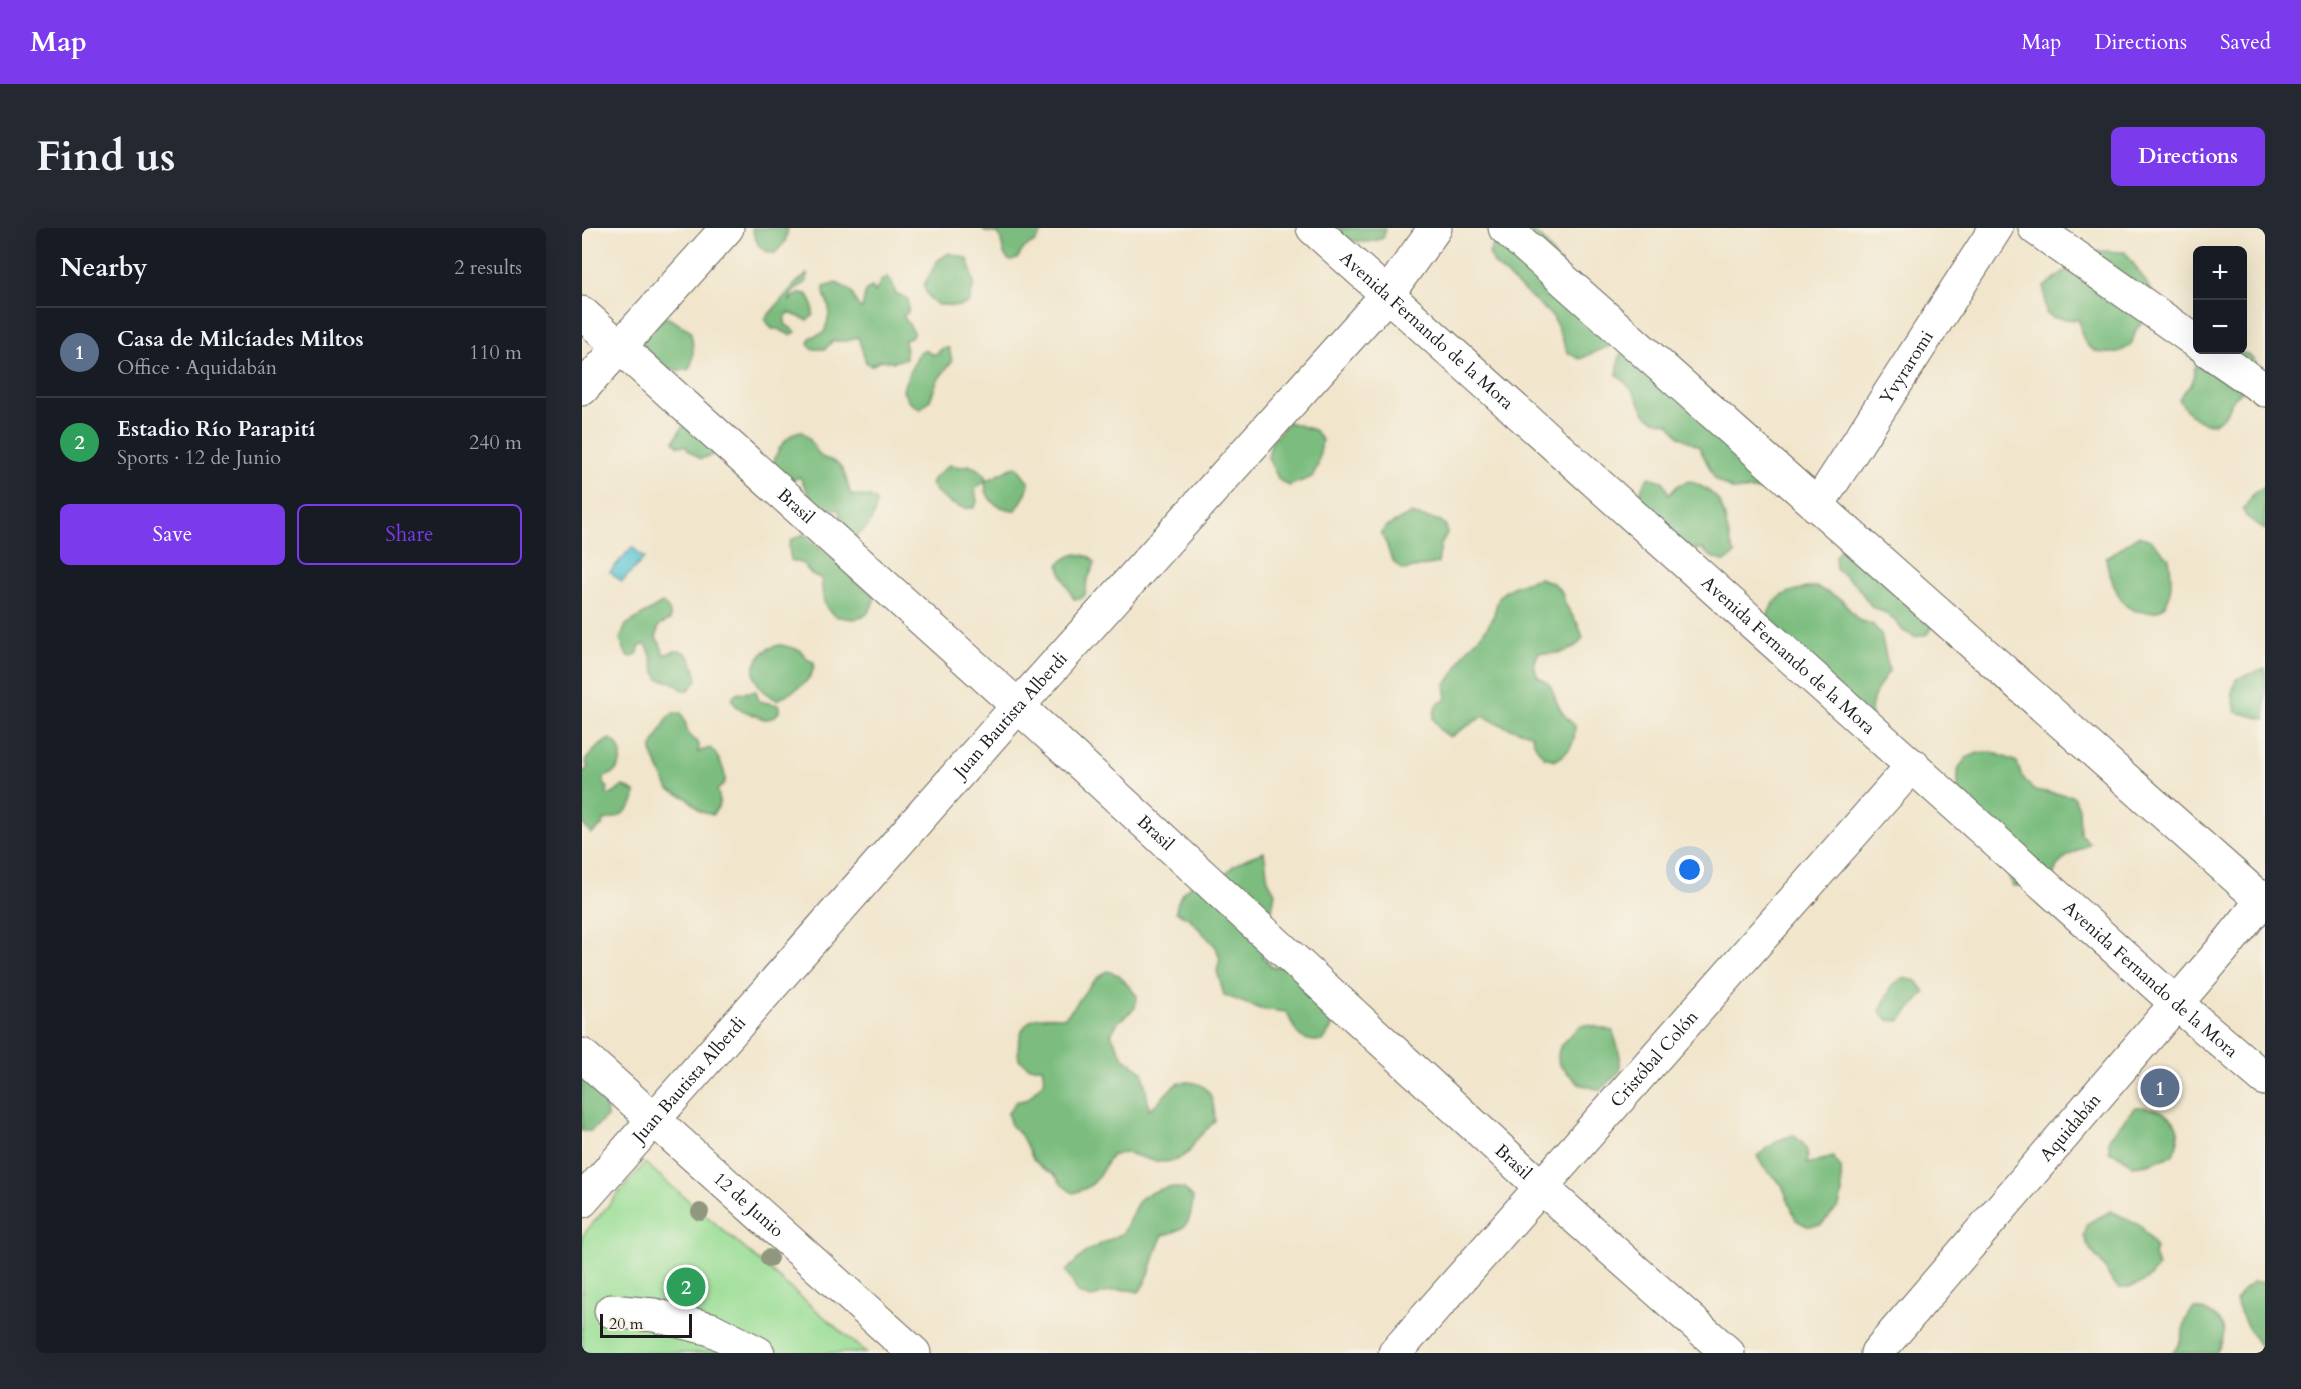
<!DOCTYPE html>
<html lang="en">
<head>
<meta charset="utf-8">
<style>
	body { margin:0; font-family:Cardo,serif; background:#242831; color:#f1f3f6 }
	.controls { position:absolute; right:18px; top:18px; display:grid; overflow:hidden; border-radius:9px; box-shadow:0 6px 24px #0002 }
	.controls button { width:54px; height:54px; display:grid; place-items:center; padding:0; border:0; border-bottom:2px solid #363941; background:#171b24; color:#f1f3f6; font:30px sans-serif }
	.scale { position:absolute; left:18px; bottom:15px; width:92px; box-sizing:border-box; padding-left:6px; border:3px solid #1c1c1c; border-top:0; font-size:16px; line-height:21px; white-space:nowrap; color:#1c1c1c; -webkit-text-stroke:4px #f7f3e8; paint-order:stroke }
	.you { position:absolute; left:1108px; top:642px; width:21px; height:21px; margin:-15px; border:4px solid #fff; border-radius:50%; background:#1a73e8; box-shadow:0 0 0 9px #1a73e833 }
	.badge { display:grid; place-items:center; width:39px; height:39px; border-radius:50%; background:#7c3aed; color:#fff; font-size:20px; font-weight:700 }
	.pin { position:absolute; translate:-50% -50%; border:3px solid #fff; box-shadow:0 2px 6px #0006 }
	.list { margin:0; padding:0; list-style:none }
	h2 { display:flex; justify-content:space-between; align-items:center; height:78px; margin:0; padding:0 24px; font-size:26px }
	h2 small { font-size:20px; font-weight:400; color:#9ea1a6 }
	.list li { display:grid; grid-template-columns:39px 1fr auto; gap:18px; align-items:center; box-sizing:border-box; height:90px; padding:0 24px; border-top:2px solid #363941 }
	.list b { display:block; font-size:22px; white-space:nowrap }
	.list p { margin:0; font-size:20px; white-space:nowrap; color:#9ea1a6 }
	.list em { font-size:20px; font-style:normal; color:#9ea1a6 }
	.actions { display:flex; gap:12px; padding:18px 24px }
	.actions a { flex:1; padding:14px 0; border:2px solid #7c3aed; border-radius:9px; text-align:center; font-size:21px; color:#7c3aed }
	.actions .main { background:#7c3aed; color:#fff }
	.map { position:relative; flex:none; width:1683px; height:1125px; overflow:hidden; border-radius:9px }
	header { display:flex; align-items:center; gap:36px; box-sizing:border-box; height:84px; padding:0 30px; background:#7c3aed; color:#fff }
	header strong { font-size:28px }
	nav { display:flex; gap:33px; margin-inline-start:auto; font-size:21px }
	.intro { display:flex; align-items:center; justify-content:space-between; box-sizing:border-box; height:144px; padding:0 36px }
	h1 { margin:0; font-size:42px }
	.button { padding:15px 27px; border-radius:9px; background:#7c3aed; color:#fff; font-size:21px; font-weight:700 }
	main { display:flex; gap:36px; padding:0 36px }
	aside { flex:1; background:#171b24; border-radius:9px; box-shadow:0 6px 24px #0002 }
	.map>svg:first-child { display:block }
</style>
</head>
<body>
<header>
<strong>Map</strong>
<nav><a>Map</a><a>Directions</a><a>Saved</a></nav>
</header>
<div class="intro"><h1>Find us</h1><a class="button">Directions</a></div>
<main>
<aside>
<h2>Nearby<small>2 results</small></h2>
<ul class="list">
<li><span class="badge" style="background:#5c6f8a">1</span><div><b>Casa de Milcíades Miltos</b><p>Office · Aquidabán</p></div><em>110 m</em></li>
<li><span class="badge" style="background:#2e9e5b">2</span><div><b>Estadio Río Parapití</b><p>Sports · 12 de Junio</p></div><em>240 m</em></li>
</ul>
<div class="actions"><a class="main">Save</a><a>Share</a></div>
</aside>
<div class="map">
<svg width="1683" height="1125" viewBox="0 0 1683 1125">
	<rect width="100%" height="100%" fill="#f7f3e8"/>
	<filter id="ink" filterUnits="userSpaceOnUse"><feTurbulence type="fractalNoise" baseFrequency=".0167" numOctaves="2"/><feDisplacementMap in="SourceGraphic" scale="12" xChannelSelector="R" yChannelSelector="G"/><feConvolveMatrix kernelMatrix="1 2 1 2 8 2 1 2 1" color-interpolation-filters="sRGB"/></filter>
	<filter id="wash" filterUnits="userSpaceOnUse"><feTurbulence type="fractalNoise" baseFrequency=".008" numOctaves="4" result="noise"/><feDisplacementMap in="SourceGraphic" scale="24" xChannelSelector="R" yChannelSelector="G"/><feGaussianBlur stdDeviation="1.35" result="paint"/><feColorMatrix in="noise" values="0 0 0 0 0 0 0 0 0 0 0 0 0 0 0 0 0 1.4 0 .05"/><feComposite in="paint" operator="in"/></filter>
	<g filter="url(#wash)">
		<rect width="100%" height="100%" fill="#f1e5cb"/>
		<!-- green -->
		<polygon fill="#9bde96" stroke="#5c7d59" stroke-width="1.5" points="63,935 284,1125 0,1125 0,1008"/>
		<!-- forest -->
		<g fill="#7cbd7f" stroke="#4c6c4e" stroke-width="1.5">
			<path d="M170,0h36l-3,14 -10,11c-16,0 -19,-12 -23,-25z"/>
			<path d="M401,0h62l-10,14 -11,6 -7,11 -7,2c-11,-8 -5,-18 -12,-28l-13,-1z"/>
			<path d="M747,0h57l-3,10c-21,9 -36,2 -54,-10z"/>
			<path d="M949,3l11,7 72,106 -34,15 -12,-6 -15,-36 -58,-52 -6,-11c9,-24 20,-21 42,-23z"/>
			<path d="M1516,23l27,1c8,13 24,30 27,43 1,7 -4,22 -8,27 -2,2 -5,4 -7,6 -4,5 -2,12 -7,17 -11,11 -36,12 -45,-3 -4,-7 -5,-14 -6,-22l-25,-2 -8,-5 -2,-26 32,-25z"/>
			<path d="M367,25l19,6 6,25 -5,19c-18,7 -17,0 -31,2 -8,-5 -13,-11 -14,-20l14,-25z"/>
			<path d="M225,46v7l-15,12 -2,8c16,-17 24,-3 23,15l-6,4 -18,-7 -4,4v7l11,8 -6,3 -12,-6h-6l-7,-10 31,-36z"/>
			<path d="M305,49l5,5 4,12 12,5v13l-5,4 11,16 -3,6 -6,2 1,18 -12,4 -13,-2 -10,6 -5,-4 -8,-25 -12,4h-13l-8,8h-13l-4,-6 3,-6 13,-4c2,-8 7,-18 5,-26 -2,-8 -6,-11 -5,-20l12,-4c5,3 11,4 14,8 6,6 4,13 12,18l4,-19 6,-3 3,5 6,-11z"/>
			<path d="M84,89l24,13c3,12 5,28 -1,39 -18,6 -33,-8 -47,-18v-12z"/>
			<path d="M1063,118l128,131 -9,13h-31l-18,-11 -16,-32 -20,-11 -10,-13c-30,-3 -23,-15 -38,-34 -4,-5 -10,-10 -14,-14l3,-21z"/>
			<path d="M360,120h7l3,13 -15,20 -7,19 -10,9 -11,-7 -6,-11c1,-11 12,-27 16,-39l7,-2 5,4h6z"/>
			<path d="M1650,122c16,3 23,7 29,22 -10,10 -22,20 -30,31 -3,4 -4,10 -7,13 -16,18 -37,-1 -45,-17 3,-7 8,-9 12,-15 4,-4 2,-9 3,-14 4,-13 27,-16 38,-20z"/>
			<polygon points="706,194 732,202 740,212 736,237 730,249 707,258 697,252 686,230 689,215"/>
			<polygon points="105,197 134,222 131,227 119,231 107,223 103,218 96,218 92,213 99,200"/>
			<path d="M219,203c11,9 10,11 17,22 4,7 14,6 20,11 8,7 9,21 13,31l19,2 6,4c0,16 -8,29 -22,36l-11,-6 -4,-21 -18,-2 -10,-9 -11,-22 -11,4 -16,-16c3,-14 14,-32 28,-34z"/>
			<path d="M367,237l13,2 6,-2c10,4 16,5 18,16l30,-15 13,16 -3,12 -10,16c-19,-1 -31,-9 -31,-29l-10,8 2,13 -3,6c-17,2 -35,-10 -43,-24l3,-6z"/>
			<path d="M1067,249l14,4 6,14 9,-10 12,-4c46,19 28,37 45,73l-10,8 -13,-5 -10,-8 -10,1c-12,-11 -54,-40 -52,-56 1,-7 5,-12 9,-17z"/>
			<polygon points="1683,258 1683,302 1664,288 1661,282 1672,265"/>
			<path d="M828,286l31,7 5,5 1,7 -6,11 -3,19 -34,7c-19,-10 -12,-21 -23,-37l5,-6z"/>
			<path d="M222,306l46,40 2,6 23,14c-2,17 -11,28 -28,24 -7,-1 -12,0 -17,-6 -8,-9 -8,-22 -8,-33l-11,-5 -8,-10 -12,-4 -2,-13 2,-7z"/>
			<path d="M1556,308l13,4 18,18c3,19 7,57 -23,54 -6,0 -13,-1 -18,-5 -10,-6 -21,-38 -22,-50 13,-5 20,-14 32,-21z"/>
			<polygon points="1288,310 1300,312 1309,322 1353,395 1345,406 1333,409 1321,403 1313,393 1302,384 1290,379 1274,357 1254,341 1253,328 1262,318"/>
			<path d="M495,326l13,3 5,6 -8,18 -2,14 -5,4h-6c-5,-8 -15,-28 -15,-36l11,-7z"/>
			<path d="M957,350l14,5 9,9 3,12 14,22 4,12c-10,15 -26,17 -44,15l-5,11 3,12c21,12 12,13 22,31 3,7 10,13 16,19 0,17 -4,25 -19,34l-12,-3 -8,-10 -5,-13 -25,-7 -23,-11 -33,21 -11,-8 -6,-11 3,-12 11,-8 -2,-13c10,-10 13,-23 22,-35 8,-10 18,-17 24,-29 5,-8 4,-18 10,-26 8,-9 27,-14 38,-17z"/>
			<path d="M1234,359l25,12 17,21 14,4 9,10 8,37c-11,16 -19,27 -18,47 -26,-3 -41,0 -59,-21l-46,-74c4,-27 24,-34 50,-36z"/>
			<path d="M80,375c7,5 9,8 8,17l-11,5 -3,13 4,5 4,12c24,-12 29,4 33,25l-8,10h-6l-11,-8 -13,-3c-9,-11 -4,-24 -14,-35l-6,3 -1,6 -6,4 -5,-1 -7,-17 6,-14z"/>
			<path d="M199,417l19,5 8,10 6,2c1,20 -22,30 -37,38 -7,-4 -18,-12 -21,-20 -7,-17 9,-34 25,-35z"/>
			<polygon points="1683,440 1683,491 1654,484 1650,465 1654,451"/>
			<path d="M174,463l3,10 20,4v7c-11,12 -18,6 -30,1 -9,-4 -13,-4 -17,-15l4,-4z"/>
			<path d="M92,485h7c5,7 4,12 7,19 4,10 14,7 10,20l12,-4c8,7 16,23 15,34l-8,9c5,9 2,17 -5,24l-12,-4 -13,-13 -18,-8 -17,-36v-7l16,-30z"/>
			<path d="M29,511c16,12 12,33 -7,38v7l4,4 -2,6h7l10,-8 12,6c1,17 -17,27 -31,28l-2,6 -11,8 -9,-11v-52l2,1 4,-5 -3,-6c5,-7 18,-20 26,-22z"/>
			<polygon points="1410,524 1435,534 1439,547 1451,562 1491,568 1497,580 1498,606 1508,615 1484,629 1475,638 1470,650 1458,656 1431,658 1420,633 1376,568 1376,541 1384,530 1396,525"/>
			<path d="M682,624l4,28 7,13 -7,40 -7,11 2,13 9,10 13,-1 50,50 -4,13 -8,12c-26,1 -27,-8 -36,-29l-27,-3 -36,-14 -7,-24 3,-12 -4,-12 -27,-29 -13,-6c3,-29 22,-30 46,-34 11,-16 25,-20 42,-26z"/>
			<path d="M525,743l12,4 18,21 -2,12 -17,14 -7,12 12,23 20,15 6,37c11,-6 18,-19 28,-25 5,-3 13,-2 18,-1 18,4 19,23 20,38l-19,19 -7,12 -12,8 -13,2 -14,-2 -26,-8 -13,4c-15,21 -11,29 -38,37l-11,-8 -8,-11 -12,-6 -9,-9 -12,-24 -10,-9 -3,-13 8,-11 12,-3 17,-19 -3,-13h-13l-10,-8c-3,-16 2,-40 22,-42 7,-1 16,0 24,0 16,-15 21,-34 42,-46z"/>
			<polygon points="1320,750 1335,753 1343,764 1318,793 1306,792 1298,783 1310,758"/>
			<path d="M999,797h8l24,6 7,25v15l-20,19 -21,-6 -20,-20c-5,-21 10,-25 22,-39z"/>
			<polygon points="0,813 23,862 25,889 9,903 0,903"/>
			<path d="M1553,879c31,-1 55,17 37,49l-24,8 -15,2 -12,-10 -12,-5v-13z"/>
			<path d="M1211,907c11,8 17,14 14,29l26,-7 8,11 1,25 -3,13 -18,19 -14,1 -11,-6 -14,-35 -18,-17 -7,-12 22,-16z"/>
			<path d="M587,959l15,2 9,9c-2,24 -5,32 -30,37 -10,19 -10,38 -24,57 -17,-5 -32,-1 -48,6l-13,-5 -12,-22 21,-20 36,-18c16,-30 9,-37 46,-46z"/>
			<path d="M1529,983l30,15 15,22 -2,7 4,11c-8,15 -22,22 -39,22 -7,-5 -10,-12 -14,-20 -8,-13 -15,-14 -21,-32l4,-13z"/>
			<path d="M1672,1054h11v69c-10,-7 -26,-39 -29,-51l7,-10z"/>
			<path d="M1612,1080c28,6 38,20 22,45h-44c15,-15 7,-29 22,-45z"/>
		</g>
		<!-- water -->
		<polygon fill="#5ac6d3" stroke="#3b7178" stroke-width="1.5" points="50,319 62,330 40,354 28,344"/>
	</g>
	<g filter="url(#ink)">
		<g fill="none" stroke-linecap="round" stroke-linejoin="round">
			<defs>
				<g id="street">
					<polyline points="1453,0 1616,115"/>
					<path id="s1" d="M0,85l436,393 522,480 188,167"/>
					<polyline points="1625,122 1683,162"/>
					<polyline points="0,161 145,0"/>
					<path id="s2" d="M1235,278l179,-278"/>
					<path id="s3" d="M0,827l332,298"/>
					<path id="s4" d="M0,973l436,-495 369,-411 48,-67"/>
					<polyline points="29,1083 72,1087 129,1101 176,1125"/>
					<path id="s5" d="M813,1125l518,-588"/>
					<path id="s6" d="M1295,1125l351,-410 37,-46"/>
				</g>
				<g id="secondary">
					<path id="s7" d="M731,0l863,775 89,76"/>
					<polyline points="923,0 1683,675"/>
				</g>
			</defs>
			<!-- street casing -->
			<use href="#street" stroke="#676259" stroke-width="35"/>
			<!-- secondary casing -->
			<use href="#secondary" stroke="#676259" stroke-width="35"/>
			<!-- street -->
			<use href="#street" stroke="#fff" stroke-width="33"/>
			<!-- secondary -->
			<use href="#secondary" stroke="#fff" stroke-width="33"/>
		</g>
		<!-- trees -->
		<g fill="#91967f">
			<circle cx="118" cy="984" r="9"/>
			<circle cx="187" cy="1030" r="9"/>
		</g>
	</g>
	<g text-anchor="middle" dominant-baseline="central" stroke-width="4.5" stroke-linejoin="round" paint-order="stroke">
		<!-- street labels -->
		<g font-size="18" fill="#1c1c1c" stroke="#f7f3e8">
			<text stroke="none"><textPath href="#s7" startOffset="153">Avenida Fernando de la Mora</textPath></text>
			<text stroke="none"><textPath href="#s2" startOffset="165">Yvyraromi</textPath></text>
			<text stroke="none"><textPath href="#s1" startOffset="288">Brasil</textPath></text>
			<text stroke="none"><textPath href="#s7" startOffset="639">Avenida Fernando de la Mora</textPath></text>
			<text stroke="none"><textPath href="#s4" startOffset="648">Juan Bautista Alberdi</textPath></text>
			<text stroke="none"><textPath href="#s1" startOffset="774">Brasil</textPath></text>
			<text stroke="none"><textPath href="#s7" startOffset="1125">Avenida Fernando de la Mora</textPath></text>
			<text stroke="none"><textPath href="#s5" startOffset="392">Cristóbal Colón</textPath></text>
			<text stroke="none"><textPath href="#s4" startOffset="162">Juan Bautista Alberdi</textPath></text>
			<text stroke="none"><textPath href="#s6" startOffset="297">Aquidabán</textPath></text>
			<text stroke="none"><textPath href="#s1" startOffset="1260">Brasil</textPath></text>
			<text stroke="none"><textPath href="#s3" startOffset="224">12 de Junio</textPath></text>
		</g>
	</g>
</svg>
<div class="controls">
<button>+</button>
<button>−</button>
</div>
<div class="scale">20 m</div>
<div class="you"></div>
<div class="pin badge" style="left:1578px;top:860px;background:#5c6f8a">1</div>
<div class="pin badge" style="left:104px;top:1059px;background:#2e9e5b">2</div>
</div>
</main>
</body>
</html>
